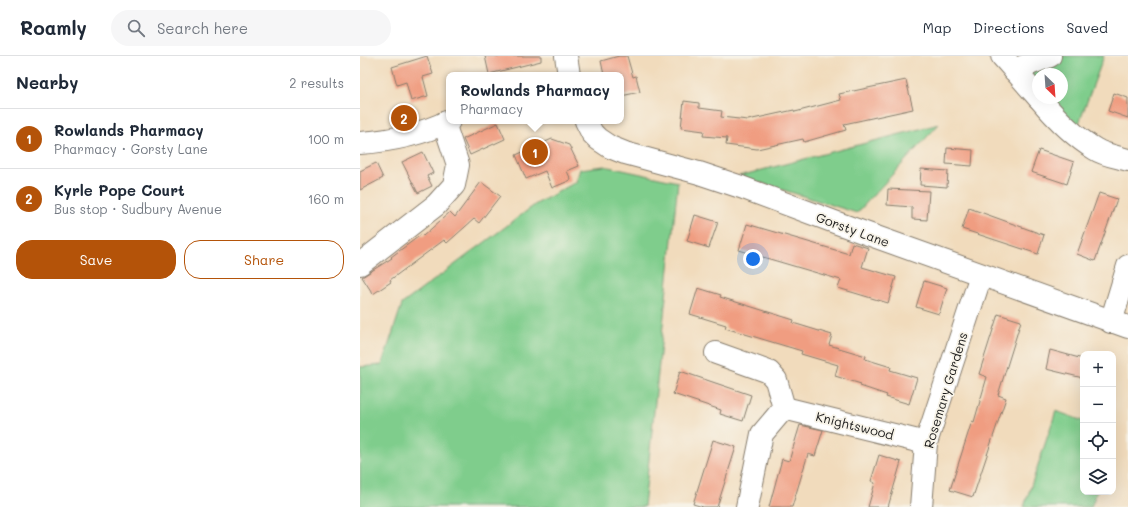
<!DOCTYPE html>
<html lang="en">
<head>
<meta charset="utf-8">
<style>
	body { margin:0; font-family:Mali,sans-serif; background:#f6f6f7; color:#1f2937 }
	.controls { position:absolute; right:12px; bottom:12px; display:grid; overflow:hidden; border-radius:8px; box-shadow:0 4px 16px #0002 }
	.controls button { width:36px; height:36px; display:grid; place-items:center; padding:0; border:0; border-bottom:1px solid #e0e1e3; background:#fff; color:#1f2937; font:20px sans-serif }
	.compass { position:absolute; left:672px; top:12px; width:36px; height:36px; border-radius:50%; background:#fff; box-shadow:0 4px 16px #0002; rotate:155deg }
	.you { position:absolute; left:393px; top:203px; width:14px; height:14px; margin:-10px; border:3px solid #fff; border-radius:50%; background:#1a73e8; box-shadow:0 0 0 6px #1a73e833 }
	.badge { display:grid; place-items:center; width:26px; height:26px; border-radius:50%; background:#b45309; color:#fff; font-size:13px; font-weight:700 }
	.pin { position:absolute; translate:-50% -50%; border:2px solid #fff; box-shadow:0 1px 4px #0006 }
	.popup { position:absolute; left:86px; top:16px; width:178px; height:52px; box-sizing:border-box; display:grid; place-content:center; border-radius:8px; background:#fff; filter:drop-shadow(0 1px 3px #0005); font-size:13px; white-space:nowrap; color:#747a83 }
	.popup b { font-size:15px; color:#1f2937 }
	.popup::after { content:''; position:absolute; left:50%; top:100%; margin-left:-8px; border:8px solid transparent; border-top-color:#fff }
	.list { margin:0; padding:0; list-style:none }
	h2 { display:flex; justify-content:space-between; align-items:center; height:52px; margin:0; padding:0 16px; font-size:17px }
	h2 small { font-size:13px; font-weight:400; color:#747a83 }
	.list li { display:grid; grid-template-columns:26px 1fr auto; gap:12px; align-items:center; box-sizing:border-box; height:60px; padding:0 16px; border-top:1px solid #e0e1e3 }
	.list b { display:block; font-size:15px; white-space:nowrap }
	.list p { margin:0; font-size:13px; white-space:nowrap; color:#747a83 }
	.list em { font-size:13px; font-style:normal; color:#747a83 }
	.actions { display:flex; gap:8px; padding:12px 16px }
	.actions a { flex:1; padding:9px 0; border:1px solid #b45309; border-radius:16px; text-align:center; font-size:14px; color:#b45309 }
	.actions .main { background:#b45309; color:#fff }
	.icon { flex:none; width:22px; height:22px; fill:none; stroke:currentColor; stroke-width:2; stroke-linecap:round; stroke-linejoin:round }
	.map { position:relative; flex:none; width:768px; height:451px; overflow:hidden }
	header { display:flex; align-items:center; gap:24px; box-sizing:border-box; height:56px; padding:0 20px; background:#fff; border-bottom:1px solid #e0e1e3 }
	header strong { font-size:19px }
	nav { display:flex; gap:22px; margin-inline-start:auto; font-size:14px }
	.search { width:280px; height:36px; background:#f6f6f7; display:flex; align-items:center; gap:10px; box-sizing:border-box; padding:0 14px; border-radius:22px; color:#747a83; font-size:15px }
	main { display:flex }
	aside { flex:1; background:#fff }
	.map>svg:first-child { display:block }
</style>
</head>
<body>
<header>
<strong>Roamly</strong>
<div class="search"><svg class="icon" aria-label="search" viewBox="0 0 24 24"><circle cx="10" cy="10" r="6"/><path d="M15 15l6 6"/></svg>Search here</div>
<nav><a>Map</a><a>Directions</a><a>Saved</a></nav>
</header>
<main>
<aside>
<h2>Nearby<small>2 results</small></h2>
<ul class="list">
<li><span class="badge">1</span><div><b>Rowlands Pharmacy</b><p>Pharmacy · Gorsty Lane</p></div><em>100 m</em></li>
<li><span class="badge">2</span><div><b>Kyrle Pope Court</b><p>Bus stop · Sudbury Avenue</p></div><em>160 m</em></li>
</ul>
<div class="actions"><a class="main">Save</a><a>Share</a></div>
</aside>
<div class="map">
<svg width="768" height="451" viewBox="0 0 768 451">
	<rect width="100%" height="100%" fill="#f7f3e8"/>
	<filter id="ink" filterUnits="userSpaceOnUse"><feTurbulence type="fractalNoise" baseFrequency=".025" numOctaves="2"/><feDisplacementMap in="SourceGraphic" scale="8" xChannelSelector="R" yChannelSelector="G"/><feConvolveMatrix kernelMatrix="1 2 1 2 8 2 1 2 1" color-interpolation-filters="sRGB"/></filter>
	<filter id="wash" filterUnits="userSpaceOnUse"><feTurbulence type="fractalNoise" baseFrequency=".012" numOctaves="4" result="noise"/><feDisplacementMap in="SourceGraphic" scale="16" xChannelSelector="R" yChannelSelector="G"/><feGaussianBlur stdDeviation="0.9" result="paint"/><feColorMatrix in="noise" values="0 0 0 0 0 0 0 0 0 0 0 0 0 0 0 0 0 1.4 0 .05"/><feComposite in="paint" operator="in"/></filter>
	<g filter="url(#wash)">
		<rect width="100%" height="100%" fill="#f1dbbc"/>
		<!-- green -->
		<g fill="#7fcd8c" stroke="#4e7454">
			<polygon points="690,0 744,0 715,78 679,42 702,42 702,18 678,18 678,41 654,14"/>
			<polygon points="579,68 497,157 379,120"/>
			<polygon points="244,110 318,126 284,451 0,451 0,311 22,309 42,248 176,148 216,126 220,113"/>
			<polygon points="696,355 723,365 723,436 737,436 731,451 664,451"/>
		</g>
		<g id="blocks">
			<!-- building -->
			<g fill="#f09d81">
				<polygon points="67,0 73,18 63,21 68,40 51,45 46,26 37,29 32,11"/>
				<polygon points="125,0 181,0 181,5 129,18"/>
				<polygon points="259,0 267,0 273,21 276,20 280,36 261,40 261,19 244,19 241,5"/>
				<polygon points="546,24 553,53 484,68 486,74 444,86 443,83 397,93 366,89 367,82 343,80 344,75 321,72 324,45 339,47 339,52 362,55 361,61 388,64 434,54 435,56 481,44 479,38"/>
				<polygon points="754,37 768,42 768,62 748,55"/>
				<polygon points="138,67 145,83 110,99 103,83"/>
				<polygon points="192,83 209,89 219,110 207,115 211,124 192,132 185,115 166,123 156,99"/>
				<polygon points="587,92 613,94 612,110 586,108"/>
				<polygon points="679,94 714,106 707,128 671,116"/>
				<polygon points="63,96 73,117 67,120 72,130 58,137 42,106"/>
				<polygon points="16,107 23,122 0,134 0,115"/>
				<polygon points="561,113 588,115 587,131 560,129"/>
				<polygon points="121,126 140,140 119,167 114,163 87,187 84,184 30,224 31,226 13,238 2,221 32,202 31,201 62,178 63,180 90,156 95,161"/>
				<polygon points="528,133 569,135 567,164 552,163 552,151 527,149"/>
				<polygon points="739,137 757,143 735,205 717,198"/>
				<polygon points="609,152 684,179 678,198 602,173"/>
				<polygon points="335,159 358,166 349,192 327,185"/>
				<polygon points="387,168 489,198 492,187 508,192 502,211 536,221 528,247 478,232 481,224 379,194"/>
				<polygon points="564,225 587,232 579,258 556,251"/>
				<polygon points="338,232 361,239 360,241 434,264 433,267 472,279 469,289 506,300 505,303 531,311 530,314 557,322 549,348 526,341 527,339 500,330 501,328 475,320 478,309 441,298 442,295 365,272 366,269 330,258"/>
				<polygon points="638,258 661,265 638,339 646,342 613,441 590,434 612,365 614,366 627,321 619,318"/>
				<polygon points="690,294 723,303 723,322 686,313"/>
				<polygon points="320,315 391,339 383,365 360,358 361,354 313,338"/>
				<polygon points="440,369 463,374 455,400 448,398 432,451 409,451 422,403 429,405"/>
				<polygon points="353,384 376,391 357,451 343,451 333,448"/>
				<polygon points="519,399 541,406 528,451 508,451 515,427 511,425"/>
			</g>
		</g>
	</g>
	<g filter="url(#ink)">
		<use href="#blocks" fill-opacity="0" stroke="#867c6c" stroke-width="1"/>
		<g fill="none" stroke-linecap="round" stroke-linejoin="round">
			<defs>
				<g id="minor">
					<polyline points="206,0 209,19"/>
					<polyline points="642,0 678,41"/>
					<polyline points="654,14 690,0"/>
					<path d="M679,42c16,19 34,38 56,51 9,6 23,8 33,11"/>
					<polyline points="226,65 232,77 238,83 250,91 265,97 339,117 381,131 480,168 768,271"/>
					<path d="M0,87c30,-2 62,-9 89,-22"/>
					<polyline points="0,208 76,149 94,129 98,109 84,67"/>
					<polyline points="751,266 768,210"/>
					<polyline points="356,297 409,316 416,324 424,352"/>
					<polyline points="387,451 402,378 424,352 566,387"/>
					<polyline points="561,451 566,387 621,219"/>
				</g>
			</defs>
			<!-- minor casing -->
			<use href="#minor" stroke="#867c6c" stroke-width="24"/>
			<!-- minor -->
			<use href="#minor" stroke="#fff" stroke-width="22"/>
		</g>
	</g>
	<g text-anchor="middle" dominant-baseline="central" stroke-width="3.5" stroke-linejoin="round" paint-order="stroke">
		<!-- street labels -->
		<g font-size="13" fill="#1c1c1c" stroke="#f7f3e8">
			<text transform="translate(493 173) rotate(20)">Gorsty Lane</text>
			<text transform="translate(585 334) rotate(-73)">Rosemary Gardens</text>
			<text transform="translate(495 369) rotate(14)">Knightswood</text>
		</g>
	</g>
</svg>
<div class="controls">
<button>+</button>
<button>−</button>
<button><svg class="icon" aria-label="locate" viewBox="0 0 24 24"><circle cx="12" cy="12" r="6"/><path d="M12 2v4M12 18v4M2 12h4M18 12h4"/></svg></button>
<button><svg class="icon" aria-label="layers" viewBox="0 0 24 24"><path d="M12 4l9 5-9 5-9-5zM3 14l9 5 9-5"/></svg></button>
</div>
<svg class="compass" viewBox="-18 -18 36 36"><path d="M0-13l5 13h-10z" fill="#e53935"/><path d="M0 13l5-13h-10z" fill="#747a83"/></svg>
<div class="you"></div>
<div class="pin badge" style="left:175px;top:96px">1</div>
<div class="popup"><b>Rowlands Pharmacy</b>Pharmacy</div>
<div class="pin badge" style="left:44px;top:62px">2</div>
</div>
</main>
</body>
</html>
